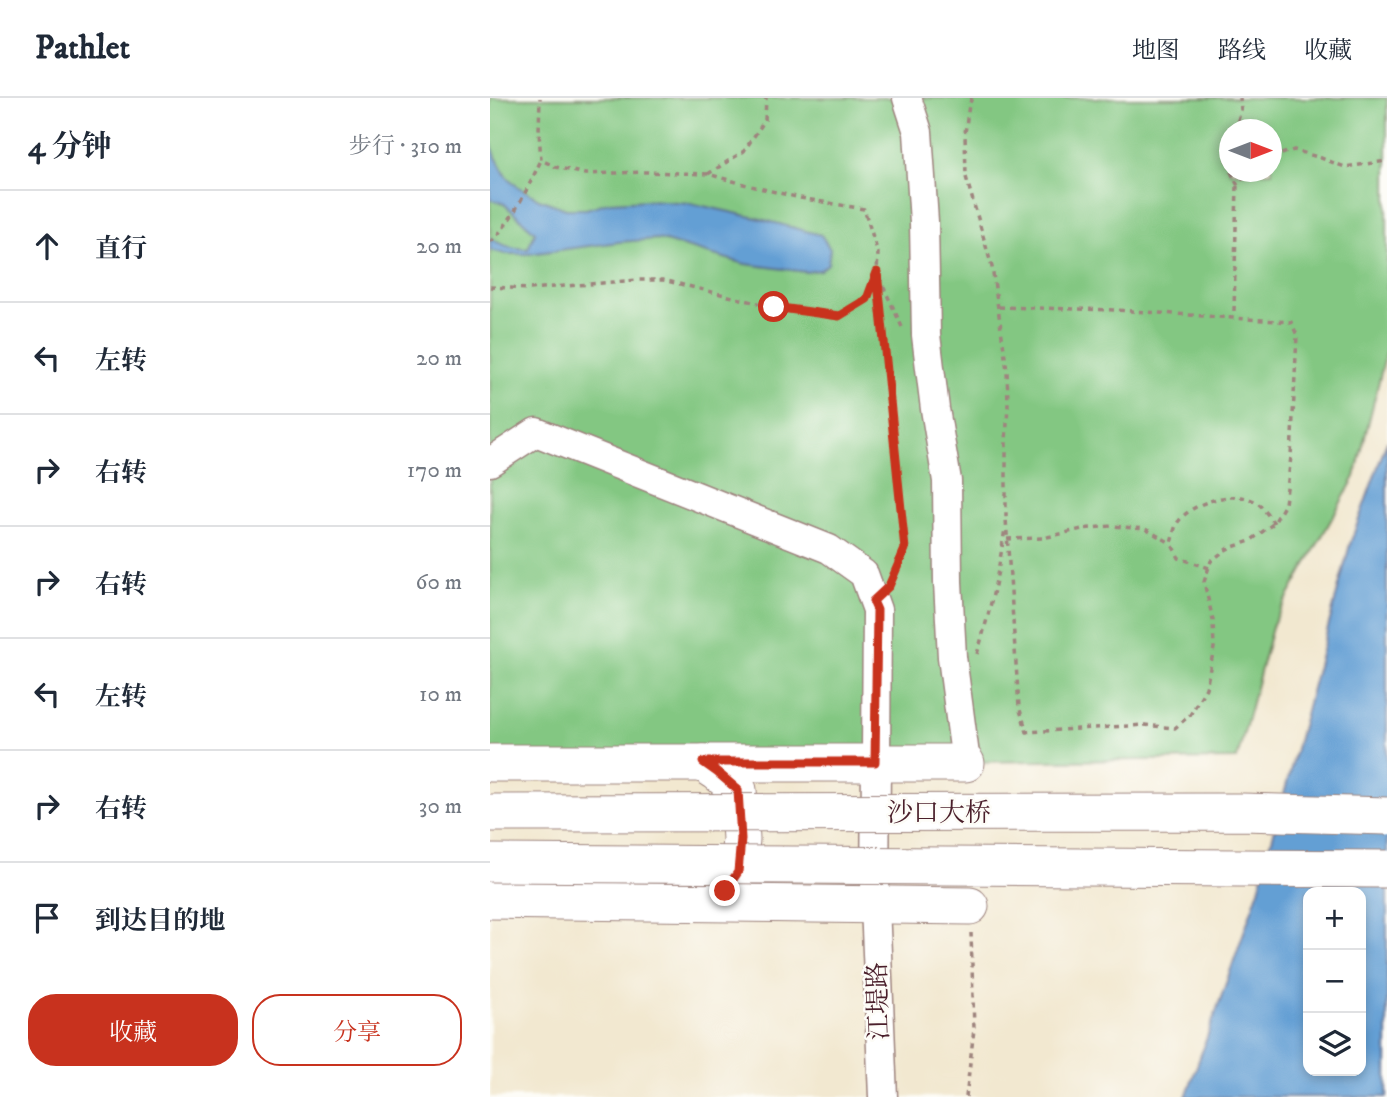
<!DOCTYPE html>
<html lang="zh">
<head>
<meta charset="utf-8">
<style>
	body { margin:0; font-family:"IM FELL DW Pica","Noto Serif SC",serif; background:#f2f2f3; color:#1f2937 }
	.controls { position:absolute; right:21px; bottom:21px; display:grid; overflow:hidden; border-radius:14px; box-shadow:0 4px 10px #0003 }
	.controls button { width:63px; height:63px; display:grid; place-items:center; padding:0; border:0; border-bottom:2px solid #e0e1e3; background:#fff; color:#1f2937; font:35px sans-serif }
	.compass { position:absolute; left:729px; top:21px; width:63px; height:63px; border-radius:50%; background:#fff; box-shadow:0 4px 10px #0003; rotate:90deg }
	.stop { position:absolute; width:21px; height:21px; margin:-16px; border:5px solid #c8321e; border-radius:50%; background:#fff }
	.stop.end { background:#c8321e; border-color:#fff; box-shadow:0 2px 7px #0008 }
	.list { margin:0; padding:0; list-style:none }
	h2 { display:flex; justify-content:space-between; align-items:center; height:91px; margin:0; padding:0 28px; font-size:30px }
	h2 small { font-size:23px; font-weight:400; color:#747a83 }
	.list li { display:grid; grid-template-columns:46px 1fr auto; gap:21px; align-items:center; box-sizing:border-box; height:112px; padding:0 28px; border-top:2px solid #e0e1e3 }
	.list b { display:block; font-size:26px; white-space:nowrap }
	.list em { font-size:23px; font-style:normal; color:#747a83 }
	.actions { display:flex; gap:14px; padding:21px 28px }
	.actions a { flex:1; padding:16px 0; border:2px solid #c8321e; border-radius:28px; text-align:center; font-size:24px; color:#c8321e }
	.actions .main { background:#c8321e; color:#fff }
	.icon { flex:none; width:38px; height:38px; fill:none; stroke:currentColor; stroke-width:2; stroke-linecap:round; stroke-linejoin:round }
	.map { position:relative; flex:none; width:897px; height:999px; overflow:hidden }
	header { display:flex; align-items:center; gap:42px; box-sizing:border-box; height:98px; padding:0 35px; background:#fff; border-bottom:2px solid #e0e1e3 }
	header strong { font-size:33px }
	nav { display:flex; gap:38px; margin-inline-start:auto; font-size:24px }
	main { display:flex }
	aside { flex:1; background:#fff }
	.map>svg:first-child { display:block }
</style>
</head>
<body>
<header>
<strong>Pathlet</strong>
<nav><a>地图</a><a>路线</a><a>收藏</a></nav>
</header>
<main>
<aside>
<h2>4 分钟<small>步行 · 310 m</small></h2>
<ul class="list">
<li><svg class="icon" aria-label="ahead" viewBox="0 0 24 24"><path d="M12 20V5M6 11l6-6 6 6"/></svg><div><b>直行</b></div><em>20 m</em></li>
<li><svg class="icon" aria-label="left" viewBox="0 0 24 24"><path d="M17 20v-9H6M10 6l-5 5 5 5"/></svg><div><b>左转</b></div><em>20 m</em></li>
<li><svg class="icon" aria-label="right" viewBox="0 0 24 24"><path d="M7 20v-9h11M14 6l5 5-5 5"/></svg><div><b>右转</b></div><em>170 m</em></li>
<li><svg class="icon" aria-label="right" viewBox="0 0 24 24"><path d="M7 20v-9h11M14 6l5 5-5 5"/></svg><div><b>右转</b></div><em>60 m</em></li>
<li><svg class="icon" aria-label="left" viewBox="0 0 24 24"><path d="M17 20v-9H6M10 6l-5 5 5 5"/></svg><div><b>左转</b></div><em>10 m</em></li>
<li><svg class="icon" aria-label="right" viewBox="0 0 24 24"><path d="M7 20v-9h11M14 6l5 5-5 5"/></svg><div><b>右转</b></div><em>30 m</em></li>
<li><svg class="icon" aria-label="arrive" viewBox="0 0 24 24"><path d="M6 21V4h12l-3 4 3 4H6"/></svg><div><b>到达目的地</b></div></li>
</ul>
<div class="actions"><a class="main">收藏</a><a>分享</a></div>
</aside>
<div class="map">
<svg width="897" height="999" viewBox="0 0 897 999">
	<rect width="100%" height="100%" fill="#fdfcf7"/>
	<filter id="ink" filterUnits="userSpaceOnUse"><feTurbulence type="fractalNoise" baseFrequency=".0143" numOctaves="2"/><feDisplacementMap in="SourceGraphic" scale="14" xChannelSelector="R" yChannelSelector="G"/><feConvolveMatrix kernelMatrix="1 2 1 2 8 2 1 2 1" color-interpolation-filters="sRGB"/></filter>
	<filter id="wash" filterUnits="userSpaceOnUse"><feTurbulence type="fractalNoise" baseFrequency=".00686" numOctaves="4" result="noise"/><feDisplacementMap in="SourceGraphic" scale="28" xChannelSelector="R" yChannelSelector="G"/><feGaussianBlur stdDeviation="1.57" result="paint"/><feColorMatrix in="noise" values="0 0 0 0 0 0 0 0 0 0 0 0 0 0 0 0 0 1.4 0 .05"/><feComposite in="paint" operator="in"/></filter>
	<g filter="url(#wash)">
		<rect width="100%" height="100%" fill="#f2e8d0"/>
		<!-- green -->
		<path fill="#83c782" stroke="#667356" stroke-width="2" fill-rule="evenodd" d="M0,0h897v251l-32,128 -82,147 -36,135 -747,8zM740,32h42v42h-42z"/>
		<!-- water -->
		<g fill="#649fd4" stroke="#575f80" stroke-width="2" fill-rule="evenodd">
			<path d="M0,42l6,17 10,19 11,10 22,13 27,10h20l23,-7 41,-2 40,3 67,15 64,17 9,14 -2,15 -8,6 -14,2 -61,-8 -87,-25 -39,3 -90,12h-23l-16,-4v-12c12,8 23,11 38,11l7,-17 -31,-28 -14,-5z"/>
			<path d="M897,343v656h-201l73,-208 91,-345zM818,794h53v179h-53z"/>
		</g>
	</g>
	<g filter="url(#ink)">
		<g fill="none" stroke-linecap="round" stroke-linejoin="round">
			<defs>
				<g id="minor">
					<polyline points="417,0 428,34 434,124 436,237 445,311 457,383 458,484 462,559 476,665"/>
					<polyline points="0,364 46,334 339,451 374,476 387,512 385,807 393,999"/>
				</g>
				<g id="major">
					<polyline points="0,665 476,665"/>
					<polyline points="213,665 227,674 248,692 251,741 248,774 233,794"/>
					<polyline points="0,802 480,808"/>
				</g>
			</defs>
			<!-- minor casing -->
			<use href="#minor" stroke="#9e847e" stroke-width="31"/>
			<!-- major casing -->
			<use href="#major" stroke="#9e847e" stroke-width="39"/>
			<!-- path -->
			<g stroke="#9e847e" stroke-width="3.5" stroke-dasharray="5 5" stroke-linecap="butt">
				<polyline points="482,0 479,7 475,35 476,79 502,169 517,272 518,306 516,344 516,423"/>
				<polyline points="745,32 751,12 750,0"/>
				<polyline points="740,50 736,61 740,70"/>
				<polyline points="782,59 804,52 831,60 855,69 897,63"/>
				<polyline points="741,74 747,86 761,74"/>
				<polyline points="218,76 254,53 275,22 276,0"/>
				<path d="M0,144c21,-18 39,-56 51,-82"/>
				<polyline points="388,176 415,451 402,483"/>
				<polyline points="389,179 412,229"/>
				<polyline points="0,189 40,191 147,182 173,182 284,209 349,218 377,201 387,174 388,155 374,111 310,100 257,87 218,76 156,74 95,76 66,69 51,62 49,34 50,0"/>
				<polyline points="509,209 627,212 801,224 807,237 801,359 795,406 784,425 760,443 737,451 721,463 714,484 723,522 724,550 716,590 700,617 685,630 655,627 537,634 529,609 516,421"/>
				<polyline points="744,213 747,86"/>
				<polyline points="517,441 553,440 592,431 622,428 655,431 681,445"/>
				<path d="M719,470l-30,-10 -8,-15c2,-6 3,-15 7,-21 15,-21 62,-35 82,-17 5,5 9,12 14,18"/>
				<path d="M487,556c13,-42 22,-83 28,-126"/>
				<polyline points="476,999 484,931 481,835"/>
			</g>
			<!-- minor -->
			<use href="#minor" stroke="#fff" stroke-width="28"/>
			<!-- major -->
			<use href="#major" stroke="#fff" stroke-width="37"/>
			<defs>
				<g id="major-bridge">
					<polyline points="0,715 752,714 897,718"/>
					<polyline points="0,765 897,771"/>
				</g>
			</defs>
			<!-- major-bridge casing -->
			<use href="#major-bridge" stroke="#9e847e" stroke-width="39" stroke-linecap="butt"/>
			<!-- major-bridge -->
			<use href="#major-bridge" stroke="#fff" stroke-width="37"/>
		</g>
	</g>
	<g fill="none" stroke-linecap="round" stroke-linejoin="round" filter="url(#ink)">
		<!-- route -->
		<polyline stroke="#c8321e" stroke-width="9" points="235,793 248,774 251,741 248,692 227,674 213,664 385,664 387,512 383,503 399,488 415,451 387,174 377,201 349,218 284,209"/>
	</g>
	<g text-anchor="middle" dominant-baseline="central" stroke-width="5" stroke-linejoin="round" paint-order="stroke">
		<!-- street labels -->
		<g font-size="26" fill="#4a1f2b" stroke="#fdfcf7">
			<text x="449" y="715">沙口大桥</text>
			<text transform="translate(389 903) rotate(-92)">江堤路</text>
		</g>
	</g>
</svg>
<div class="controls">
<button>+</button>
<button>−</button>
<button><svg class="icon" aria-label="layers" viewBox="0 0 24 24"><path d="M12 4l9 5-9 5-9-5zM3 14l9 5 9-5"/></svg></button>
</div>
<svg class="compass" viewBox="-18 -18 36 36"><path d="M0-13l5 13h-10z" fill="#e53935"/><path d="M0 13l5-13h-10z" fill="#747a83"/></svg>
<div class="stop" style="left:284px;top:209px"></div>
<div class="stop end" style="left:235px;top:793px"></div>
</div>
</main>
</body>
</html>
